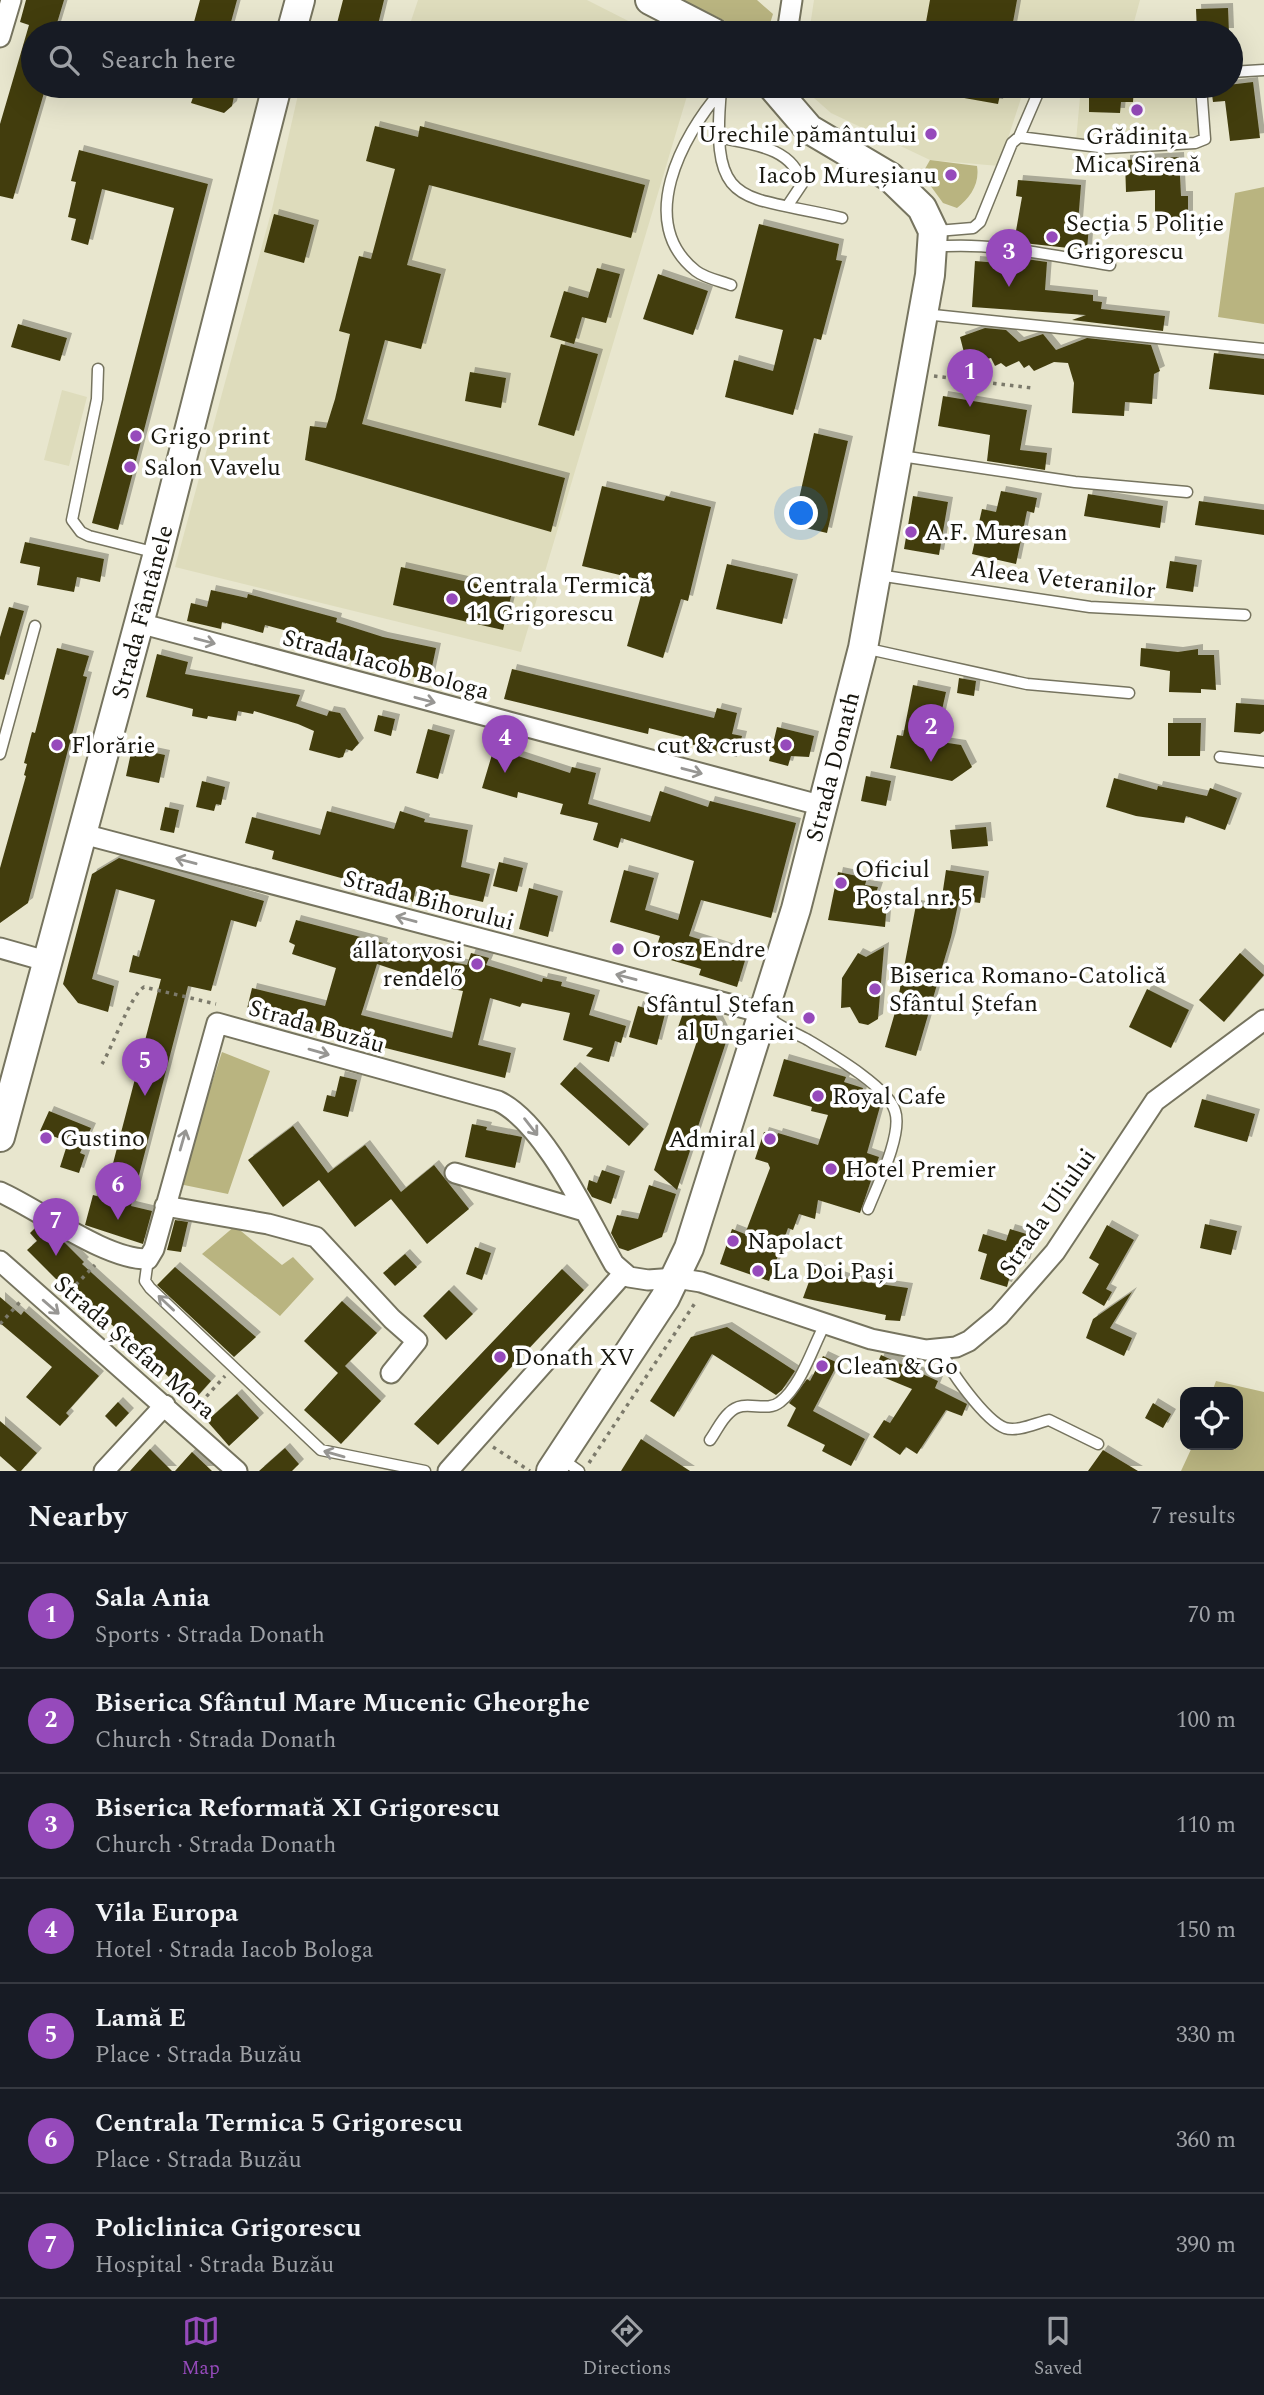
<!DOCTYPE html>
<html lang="en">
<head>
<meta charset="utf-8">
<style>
  body { margin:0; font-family:Spectral,serif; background:#20242c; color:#f1f3f6 }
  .controls { position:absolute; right:21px; bottom:21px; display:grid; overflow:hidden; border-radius:14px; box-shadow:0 7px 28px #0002 }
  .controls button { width:63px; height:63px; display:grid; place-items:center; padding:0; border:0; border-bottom:2px solid #363941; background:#171b24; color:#f1f3f6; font:35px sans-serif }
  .you { position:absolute; left:802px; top:514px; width:24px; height:24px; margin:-18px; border:5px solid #fff; border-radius:50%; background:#1a73e8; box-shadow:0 0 0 10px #1a73e833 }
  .badge { display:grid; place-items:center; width:46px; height:46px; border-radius:50%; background:#964abb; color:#fff; font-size:23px; font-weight:700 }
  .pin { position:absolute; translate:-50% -58px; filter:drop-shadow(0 2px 4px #0008) }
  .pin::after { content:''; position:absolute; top:37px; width:24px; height:21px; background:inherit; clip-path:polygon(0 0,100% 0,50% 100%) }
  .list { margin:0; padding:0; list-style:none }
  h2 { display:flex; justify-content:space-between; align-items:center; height:91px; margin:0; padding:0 28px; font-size:30px }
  h2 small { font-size:23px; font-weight:400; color:#9ea1a6 }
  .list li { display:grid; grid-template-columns:46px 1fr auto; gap:21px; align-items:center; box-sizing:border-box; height:105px; padding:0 28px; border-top:2px solid #363941 }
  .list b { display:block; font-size:26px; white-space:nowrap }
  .list p { margin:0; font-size:23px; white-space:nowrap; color:#9ea1a6 }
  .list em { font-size:23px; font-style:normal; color:#9ea1a6 }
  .icon { flex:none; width:38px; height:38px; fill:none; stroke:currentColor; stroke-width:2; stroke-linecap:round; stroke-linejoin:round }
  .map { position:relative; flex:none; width:1264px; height:1471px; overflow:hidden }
  .search { position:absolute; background:#171b24; box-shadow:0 7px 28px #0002; left:21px; right:21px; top:21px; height:77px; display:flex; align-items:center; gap:18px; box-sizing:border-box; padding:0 24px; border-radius:38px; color:#9ea1a6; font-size:26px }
  .sheet { height:826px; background:#171b24 }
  nav { display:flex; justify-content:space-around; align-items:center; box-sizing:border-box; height:98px; border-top:2px solid #363941; background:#171b24; font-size:19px; color:#9ea1a6 }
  nav a { display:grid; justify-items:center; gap:4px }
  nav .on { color:#964abb }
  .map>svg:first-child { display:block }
  .built { fill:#dedcbc }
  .green { fill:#b9b480 }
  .building { fill:#423d0f; fill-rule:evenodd; filter:url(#shadow) }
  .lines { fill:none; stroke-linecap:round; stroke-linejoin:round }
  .service-casing { stroke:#76745f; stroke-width:13 }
  .minor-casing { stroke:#76745f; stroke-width:23 }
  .secondary-casing { stroke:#76745f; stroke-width:32 }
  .path { stroke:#7c7a6b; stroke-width:3.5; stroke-dasharray:3.5 5; stroke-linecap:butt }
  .service { stroke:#fff; stroke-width:10 }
  .minor { stroke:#fff; stroke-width:19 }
  .secondary { stroke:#fff; stroke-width:28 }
  .oneway { stroke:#979693 }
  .poi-dot { fill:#964abb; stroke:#fff; stroke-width:2.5 }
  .labels { text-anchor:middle; stroke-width:7; stroke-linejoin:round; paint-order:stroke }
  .poi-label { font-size:24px; fill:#17160e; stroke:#fff; text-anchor:start }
  .street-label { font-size:24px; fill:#17160e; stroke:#fff }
</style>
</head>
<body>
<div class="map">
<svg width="1264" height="1471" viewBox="0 0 1264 1471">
  <defs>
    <filter id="shadow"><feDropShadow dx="5" dy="-5" stdDeviation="0" flood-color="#0004"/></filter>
  </defs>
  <rect width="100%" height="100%" fill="#e8e6ce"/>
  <path class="built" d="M418 0H587L652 33H407Z
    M814 0H1140L1131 33 1068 30 1062 33H809Z
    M300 86H369L389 90 390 86H690L521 652 175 567 272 209Z
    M810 86H1025L999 166 930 160 831 113 814 98Z
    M1081 86H1193L1199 135 1076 141Z
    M62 390 87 397 69 466 44 460Z"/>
  <path class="green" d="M683 0H757L773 14 767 33H749Z
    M930 160 977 166C980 184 970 198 957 208L943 203 922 174Z
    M1264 187V324L1218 317 1235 193Z
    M222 1052 270 1071 228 1194 179 1184Z
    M235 1226 282 1265 293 1257 314 1279 280 1316 202 1254Z
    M1216 1381 1264 1392V1471H1181L1193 1445H1238V1392H1212Z"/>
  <path class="building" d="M26 0H64L54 33H33V86H46L13 199 0 196V124L29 25 20 22Z
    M200 0H237L228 33H191Z
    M343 0H384L376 33 335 31Z
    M930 0H1017L1011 33H924Z
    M1228 8 1229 33H1197L1196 9Z
    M1253 82 1260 138 1230 141 1225 101 1213 102 1211 87Z
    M197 86H236L232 106 224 113 191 103Z
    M936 86H1002L998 104 936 93Z
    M1089 86H1134L1133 102H1121L1120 113 1089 112Z
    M375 126 418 137 420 126 645 185 631 238 429 185 407 265 441 274 421 349 385 340 362 424 565 478 551 532 305 460 310 426 326 428 335 399 350 334 339 331 359 256 371 259 395 169 366 161Z
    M79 150 208 184 118 530 92 523 174 208 102 189 88 245 71 240 76 219 68 217 76 182 71 181Z
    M1179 157 1181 196H1188V218H1155V190L1126 192 1125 160Z
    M1018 180 1081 185 1078 223 1089 225 1087 250 1014 242 1022 197 1016 196Z
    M274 214 314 225 304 263 264 252Z
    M759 224 839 244 836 260 842 261 821 340 814 338 793 415 725 397 734 360 773 371 783 330 735 318Z
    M1012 257 1047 262 1045 290 1093 295V301L1102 302 1101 309 1165 316 1163 331 1072 320 1086 315 972 307 975 261 1011 264Z
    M597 268 620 274 606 323 582 317 574 344 550 337 564 291 588 298Z
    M658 274 708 291 693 335 643 319Z
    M18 324 67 338 60 361 11 347Z
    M985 328 1006 330 1019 342 1043 334 1056 350 1087 338 1151 345 1160 371 1154 374 1152 404 1125 402 1124 416 1072 413 1074 383 1068 363 1054 362 1034 371 1029 365 1024 368 1019 361 1006 367 1001 363 995 366 991 358 967 364 960 337Z
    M561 344 598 354 574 436 538 425Z
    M1214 353 1264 359V395L1209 389Z
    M470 372 506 378 501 408 465 401Z
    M943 396 1027 410 1020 450 1047 453 1045 470 987 461 990 435 938 426Z
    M814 433 848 441 827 533 793 525Z
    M602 486 664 501 666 496 711 507 688 601 681 599 663 658 627 646 645 581 582 566Z
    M1001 491 1037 498 1034 513 1027 511 1016 564 972 554 982 509 996 512Z
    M1088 494 1163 506 1160 528 1084 516Z
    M913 496 948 502 939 555 904 549Z
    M1199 501 1264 510V535L1195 525Z
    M25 542 104 559 100 582 77 577 74 592 37 585 40 567 20 563Z
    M1170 561 1197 565 1193 592 1166 588Z
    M727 564 793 579 782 624 716 609Z
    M401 567 512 592 503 630 393 605Z
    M211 590 247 598 248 594 337 618 336 622 383 637 436 648 429 681 349 660 350 654 338 651 340 645 265 625 263 633 222 622 221 629 187 621 191 603 207 607Z
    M9 607 24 611 4 680 0 679V637Z
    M57 648 89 656 83 676 87 677 28 903 0 923V868L26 776 24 775 27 764 24 763 32 732 35 733Z
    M1141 648 1178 652 1198 649V655H1214L1216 690 1201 689V693L1169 692 1170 671 1140 666Z
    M157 654 188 662 185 674 300 695 296 706 327 716 329 711 340 713 359 743 352 751 346 749 343 757 339 758 309 750 314 731 298 724 254 711 253 714 238 711 236 721 208 716 207 719 192 716 193 709 146 697Z
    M512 669 714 718 717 708 737 713 732 734 742 736 737 757 683 742 684 737 649 728 648 734 504 699Z
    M959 678 976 681 974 696 957 693Z
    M913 685 946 692 935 741 961 745 972 767 952 781 890 768 897 735 903 736Z
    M1236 703 1264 705V731L1260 734 1234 732Z
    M378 715 395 719 391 736 374 731Z
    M1168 723H1201L1200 756H1168Z
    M777 727 814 736 809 757 791 756 788 766 769 761Z
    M428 729 450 735 438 779 416 773Z
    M132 748 165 755 159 783 126 776Z
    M494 748 570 773 572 767 596 773 588 804 650 822 660 791 708 807 710 801 796 823 771 918 701 900 689 936 747 954 737 987 699 975 701 969 654 955 660 936 610 922 624 870 654 878 645 910 678 920 694 861 621 838 618 848 593 840 598 823 560 814 563 804 518 792 517 798 482 788Z
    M866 776 891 781 886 806 861 801Z
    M1114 778 1157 790 1158 786 1207 796 1210 788 1237 798 1225 830 1186 816 1184 823 1136 816 1106 807Z
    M202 781 225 787 221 805 216 804 214 811 196 807Z
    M165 807 179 810 174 833 160 830Z
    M327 811 394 829 400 811 425 819 424 822 468 830 461 867 490 874 483 902 416 887 413 902 380 895 381 889 272 859 274 851 245 843 252 817 320 835Z
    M986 827 988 846 952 849 950 830Z
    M119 858 264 901 256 927 231 920 211 991 188 986 131 1206 152 1211 143 1244 85 1225 93 1195 104 1198 161 979 129 972 133 955 139 957 155 900 116 889 92 979 114 986 108 1012 78 1003 63 984 92 874Z
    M499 862 523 868 517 892 493 886Z
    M946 870 984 876 980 903 959 900 951 937 916 1056 885 1047 896 1009 916 905 940 910Z
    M838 872 867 878 865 885 878 887 874 899 887 901 885 927 828 920Z
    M529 888 558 896 548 937 519 929Z
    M296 920 383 943 382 947 412 956 415 948 430 952 428 957 467 965 471 953 489 958 486 965 542 982 543 978 562 982 561 986 595 995 589 1015 626 1026 621 1043 615 1041 609 1062 586 1056 593 1048 563 1040 570 1013 522 1003 520 1007 490 998 478 1045 511 1053 505 1078 246 1013 252 988 325 1006 336 968 292 954 295 945 289 942ZM377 964 407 974 403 985 418 990 420 983 463 991 452 1038 361 1015Z
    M884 947 878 1019 868 1025 859 1023 850 1007 841 1008 842 978 858 953 866 957Z
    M1240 953 1264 975 1224 1022 1199 1000Z
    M1147 989 1189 1010 1171 1048 1129 1027Z
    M686 1005 715 1015 727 1039 677 1190 654 1170 698 1038 677 1030Z
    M638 1006 665 1014 657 1045 629 1037Z
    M784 1059 846 1077 844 1082 863 1088 861 1095 879 1100 881 1103 867 1153 879 1157 860 1213 818 1200 815 1219 799 1214 793 1230 788 1228 769 1281 720 1264 732 1229 745 1234 770 1168 768 1163 755 1159 764 1132 777 1136 778 1133 818 1145 828 1115 811 1111 812 1107 773 1096Z
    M575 1067 644 1129 629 1146 560 1084Z
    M340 1076 357 1080 348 1117 323 1111 327 1095 335 1097Z
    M1202 1099 1255 1114 1247 1142 1194 1127Z
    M49 1111 91 1128 80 1153 85 1155 79 1173 60 1167 68 1142 40 1131Z
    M472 1124 487 1127 486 1130 522 1137 515 1168 465 1157Z
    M293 1126 328 1173 365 1145 401 1192 434 1165 469 1209 427 1244 391 1199 400 1192 355 1227 319 1180 283 1207 248 1160Z
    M602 1170 620 1176 611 1204 592 1197 587 1189 589 1180 597 1183Z
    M649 1185 676 1194 662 1237 628 1251 619 1248 611 1233 617 1215 638 1219Z
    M175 1220 188 1222 181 1252 167 1250Z
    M1205 1224 1237 1231 1231 1255 1200 1248Z
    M1107 1225 1134 1240 1106 1289 1112 1292 1104 1306 1082 1293 1099 1264 1089 1258Z
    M37 1226 64 1242 84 1262 82 1264 211 1381 194 1400 64 1281 61 1284 27 1250 37 1241 30 1233Z
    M1010 1229 1033 1236 1025 1264 1014 1261 1007 1287 980 1279 987 1254 978 1251 983 1234 1006 1241Z
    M475 1247 491 1253 482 1280 466 1274Z
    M405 1254 417 1267 395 1286 383 1273Z
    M175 1267 256 1337 234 1357 157 1285Z
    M814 1268 851 1280 908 1288 900 1321 885 1320 886 1315 803 1298Z
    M562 1269 584 1290 438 1445 414 1424Z
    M449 1290 473 1314 446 1340 423 1316Z
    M1132 1292 1110 1328 1132 1338 1124 1356 1086 1338 1093 1319Z
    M0 1297 21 1315 24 1311 99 1376 66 1413 69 1416 60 1426 26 1397 52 1367 0 1323Z
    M342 1301 377 1333 345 1366 381 1401 341 1444 304 1410 338 1373 304 1341Z
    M727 1327 795 1371 782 1390 776 1395 712 1354 674 1417 650 1401 691 1337Z
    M881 1355 938 1381 935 1388 967 1404 962 1416 946 1410 917 1454 906 1447 900 1455 873 1437 884 1420 890 1423 912 1389 873 1373Z
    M823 1356 838 1363 813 1411 865 1439 851 1466 822 1451 825 1445 787 1426 796 1408 789 1403 807 1379 810 1381Z
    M237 1394 259 1418 229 1446 207 1421Z
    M118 1402 129 1413 116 1427 105 1416Z
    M1153 1403 1171 1414 1163 1428 1145 1418Z
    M0 1421 37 1453 21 1471H17L0 1456Z
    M641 1439 690 1471H621Z
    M285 1448 299 1464 292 1471H259Z
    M150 1449 172 1471H130Z
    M1103 1450 1138 1471H1088Z
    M192 1452 212 1471H175Z"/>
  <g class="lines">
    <defs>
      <path id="service" d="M1231 72 1264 70
        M674 86 721 91
        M721 90C710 211 741 194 842 218
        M721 91C682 136 635 223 696 271 705 278 720 281 731 285
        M717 137C749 144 793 146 802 184L788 205
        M1019 137 1041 86
        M937 231 973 228 980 222 1012 143 1019 137 1107 148 1195 143 1205 139 1201 86
        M933 247C991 241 1053 256 1110 265
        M924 314 1264 349
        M98 369 97 399 72 520 81 532 89 536 157 553
        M901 456 1075 482 1187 492
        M878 575 1090 607 1245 615
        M864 648 1027 684 1129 693
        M0 754 35 626
        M1220 757 1264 762
        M767 1016C780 1028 794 1032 808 1040 831 1054 888 1087 895 1111 903 1134 877 1186 868 1209
        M148 1259 145 1281 150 1288 321 1450 425 1471
        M942 1350C947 1369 986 1421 1005 1428 1018 1432 1036 1423 1049 1420L1098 1444
        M710 1440C716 1432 721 1420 729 1413 744 1397 765 1414 780 1402 801 1386 812 1349 824 1326
        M562 1459 579 1471"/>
      <path id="minor" d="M787 33 792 0
        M0 37 11 0
        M139 623 823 806
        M83 834 763 1013
        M0 948 46 961
        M455 1173 584 1211
        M0 1192C40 1210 106 1260 148 1259L154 1249 217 1023 498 1101C545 1123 588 1219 614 1264L629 1277 648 1280 676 1278 701 1282 871 1339 926 1350 956 1347 969 1341 999 1316 1055 1252 1155 1101 1264 1020
        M165 1206 268 1224 316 1237 392 1319 417 1341 391 1373
        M0 1261 237 1471
        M104 1471 165 1405
        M448 1471 623 1274"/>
      <g id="secondary">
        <path d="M650 0 714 33"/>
        <path d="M291 33 300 0"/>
        <path id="s1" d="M0 1137 158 553 277 86"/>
        <path id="s2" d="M551 1471 665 1298 689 1248 796 909 863 648 930 275 933 231 922 208 890 177 809 129 772 86"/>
      </g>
    </defs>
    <use href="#service" class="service-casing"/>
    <use href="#minor" class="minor-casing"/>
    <use href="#secondary" class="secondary-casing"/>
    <path class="path" d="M934 376 1032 388
      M102 1064C113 1046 130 996 144 987L216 1004
      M64 1297 95 1265
      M0 1324 20 1302
      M195 1409 225 1376
      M493 1447 530 1471
      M589 1463 697 1300"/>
    <use href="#service" class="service"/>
    <use href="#minor" class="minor"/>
    <use href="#secondary" class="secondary"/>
  </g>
  <defs><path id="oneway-shaft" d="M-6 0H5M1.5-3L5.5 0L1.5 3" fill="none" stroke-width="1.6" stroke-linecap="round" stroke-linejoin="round" transform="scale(1.75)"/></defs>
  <g class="oneway">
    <use href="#oneway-shaft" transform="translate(205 641) rotate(15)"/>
    <use href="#oneway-shaft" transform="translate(425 700) rotate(15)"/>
    <use href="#oneway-shaft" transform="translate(692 771) rotate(15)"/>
    <use href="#oneway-shaft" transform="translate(186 861) rotate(-165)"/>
    <use href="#oneway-shaft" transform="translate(406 919) rotate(-165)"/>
    <use href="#oneway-shaft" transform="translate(626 977) rotate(-165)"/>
    <use href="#oneway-shaft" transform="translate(319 1052) rotate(16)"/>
    <use href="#oneway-shaft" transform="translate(531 1127) rotate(52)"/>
    <use href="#oneway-shaft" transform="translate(183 1140) rotate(-74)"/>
    <use href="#oneway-shaft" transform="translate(166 1303) rotate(-137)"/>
    <use href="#oneway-shaft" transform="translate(51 1307) rotate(41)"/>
    <use href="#oneway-shaft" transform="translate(334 1454) rotate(-164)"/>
  </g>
  <g class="poi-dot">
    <circle cx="1137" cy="110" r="7"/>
    <circle cx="931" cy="134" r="7"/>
    <circle cx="951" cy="175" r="7"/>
    <circle cx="1052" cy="237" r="7"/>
    <circle cx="136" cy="436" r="7"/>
    <circle cx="130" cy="467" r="7"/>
    <circle cx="911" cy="532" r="7"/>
    <circle cx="452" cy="599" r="7"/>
    <circle cx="57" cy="745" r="7"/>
    <circle cx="786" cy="745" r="7"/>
    <circle cx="841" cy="883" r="7"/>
    <circle cx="618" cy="949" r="7"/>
    <circle cx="477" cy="964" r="7"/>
    <circle cx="875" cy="989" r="7"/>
    <circle cx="809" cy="1018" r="7"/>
    <circle cx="818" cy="1096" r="7"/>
    <circle cx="46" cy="1138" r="7"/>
    <circle cx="770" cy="1139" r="7"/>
    <circle cx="831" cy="1169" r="7"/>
    <circle cx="733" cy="1241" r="7"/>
    <circle cx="758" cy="1271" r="7"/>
    <circle cx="500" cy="1357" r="7"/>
    <circle cx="822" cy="1366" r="7"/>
  </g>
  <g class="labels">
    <g class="poi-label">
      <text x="917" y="142" text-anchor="end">Urechile pământului</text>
      <text x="1137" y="144" text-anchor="middle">Grădinița<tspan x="1137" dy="28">Mica Sirenă</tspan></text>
      <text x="937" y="183" text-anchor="end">Iacob Mureșianu</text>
      <text x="1066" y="231">Secția 5 Poliție<tspan x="1066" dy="28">Grigorescu</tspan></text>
      <text x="150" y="444">Grigo print</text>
      <text x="144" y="475">Salon Vavelu</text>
      <text x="925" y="540">A.F. Muresan</text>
      <text x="466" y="593">Centrala Termică<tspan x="466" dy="28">11 Grigorescu</tspan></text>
      <text x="71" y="753">Florărie</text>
      <text x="772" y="753" text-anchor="end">cut &amp; crust</text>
      <text x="855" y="877">Oficiul<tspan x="855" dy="28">Poștal nr. 5</tspan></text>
      <text x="632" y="957">Orosz Endre</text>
      <text x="463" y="958" text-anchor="end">állatorvosi<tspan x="463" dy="28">rendelő</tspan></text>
      <text x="889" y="983">Biserica Romano-Catolică<tspan x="889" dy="28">Sfântul Ștefan</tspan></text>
      <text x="795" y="1012" text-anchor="end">Sfântul Ștefan<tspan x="795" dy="28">al Ungariei</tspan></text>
      <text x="832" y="1104">Royal Cafe</text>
      <text x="60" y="1146">Gustino</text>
      <text x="756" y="1147" text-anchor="end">Admiral</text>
      <text x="845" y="1177">Hotel Premier</text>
      <text x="747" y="1249">Napolact</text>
      <text x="772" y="1279">La Doi Pași</text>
      <text x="514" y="1365">Donath XV</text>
      <text x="836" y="1374">Clean &amp; Go</text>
    </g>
    <g class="street-label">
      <text transform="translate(1063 579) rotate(7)" y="8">Aleea Veteranilor</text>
      <text dy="8" stroke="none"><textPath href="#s1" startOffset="544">Strada Fântânele</textPath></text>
      <text transform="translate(386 664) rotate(15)" y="8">Strada Iacob Bologa</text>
      <text dy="8" stroke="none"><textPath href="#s2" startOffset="765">Strada Donath</textPath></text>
      <text transform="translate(429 900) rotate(15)" y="8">Strada Bihorului</text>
      <text transform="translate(317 1026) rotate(16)" y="8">Strada Buzău</text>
      <text transform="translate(1047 1212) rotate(-55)" y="8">Strada Uliului</text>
      <text transform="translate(135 1347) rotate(41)" y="8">Strada Ștefan Mora</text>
    </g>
  </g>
</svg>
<div class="controls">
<button><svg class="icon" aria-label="locate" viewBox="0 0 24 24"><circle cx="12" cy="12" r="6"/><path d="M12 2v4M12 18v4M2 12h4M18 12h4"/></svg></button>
</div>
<div class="you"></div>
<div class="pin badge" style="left:970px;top:407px">1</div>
<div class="pin badge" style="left:931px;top:762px">2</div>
<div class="pin badge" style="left:1009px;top:287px">3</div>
<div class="pin badge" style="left:505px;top:773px">4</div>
<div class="pin badge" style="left:145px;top:1096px">5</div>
<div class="pin badge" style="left:118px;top:1220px">6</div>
<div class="pin badge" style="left:56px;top:1256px">7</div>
<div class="search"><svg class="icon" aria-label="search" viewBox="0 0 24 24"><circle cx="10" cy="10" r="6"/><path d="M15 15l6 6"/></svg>Search here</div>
</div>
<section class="sheet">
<h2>Nearby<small>7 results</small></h2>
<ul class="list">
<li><span class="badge">1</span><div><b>Sala Ania</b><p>Sports · Strada Donath</p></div><em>70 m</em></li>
<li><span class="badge">2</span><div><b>Biserica Sfântul Mare Mucenic Gheorghe</b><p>Church · Strada Donath</p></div><em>100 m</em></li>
<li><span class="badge">3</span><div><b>Biserica Reformată XI Grigorescu</b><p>Church · Strada Donath</p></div><em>110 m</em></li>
<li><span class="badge">4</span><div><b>Vila Europa</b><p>Hotel · Strada Iacob Bologa</p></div><em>150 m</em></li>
<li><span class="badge">5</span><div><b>Lamă E</b><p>Place · Strada Buzău</p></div><em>330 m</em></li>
<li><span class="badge">6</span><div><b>Centrala Termica 5 Grigorescu</b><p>Place · Strada Buzău</p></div><em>360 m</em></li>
<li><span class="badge">7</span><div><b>Policlinica Grigorescu</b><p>Hospital · Strada Buzău</p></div><em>390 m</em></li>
</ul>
</section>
<nav>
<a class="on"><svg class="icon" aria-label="map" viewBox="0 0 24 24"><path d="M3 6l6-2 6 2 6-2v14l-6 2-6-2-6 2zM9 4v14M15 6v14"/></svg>Map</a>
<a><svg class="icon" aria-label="directions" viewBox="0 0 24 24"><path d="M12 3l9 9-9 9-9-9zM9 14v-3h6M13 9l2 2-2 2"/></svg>Directions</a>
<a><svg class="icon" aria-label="saved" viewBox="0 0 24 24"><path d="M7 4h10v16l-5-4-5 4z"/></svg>Saved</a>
</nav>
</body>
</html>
